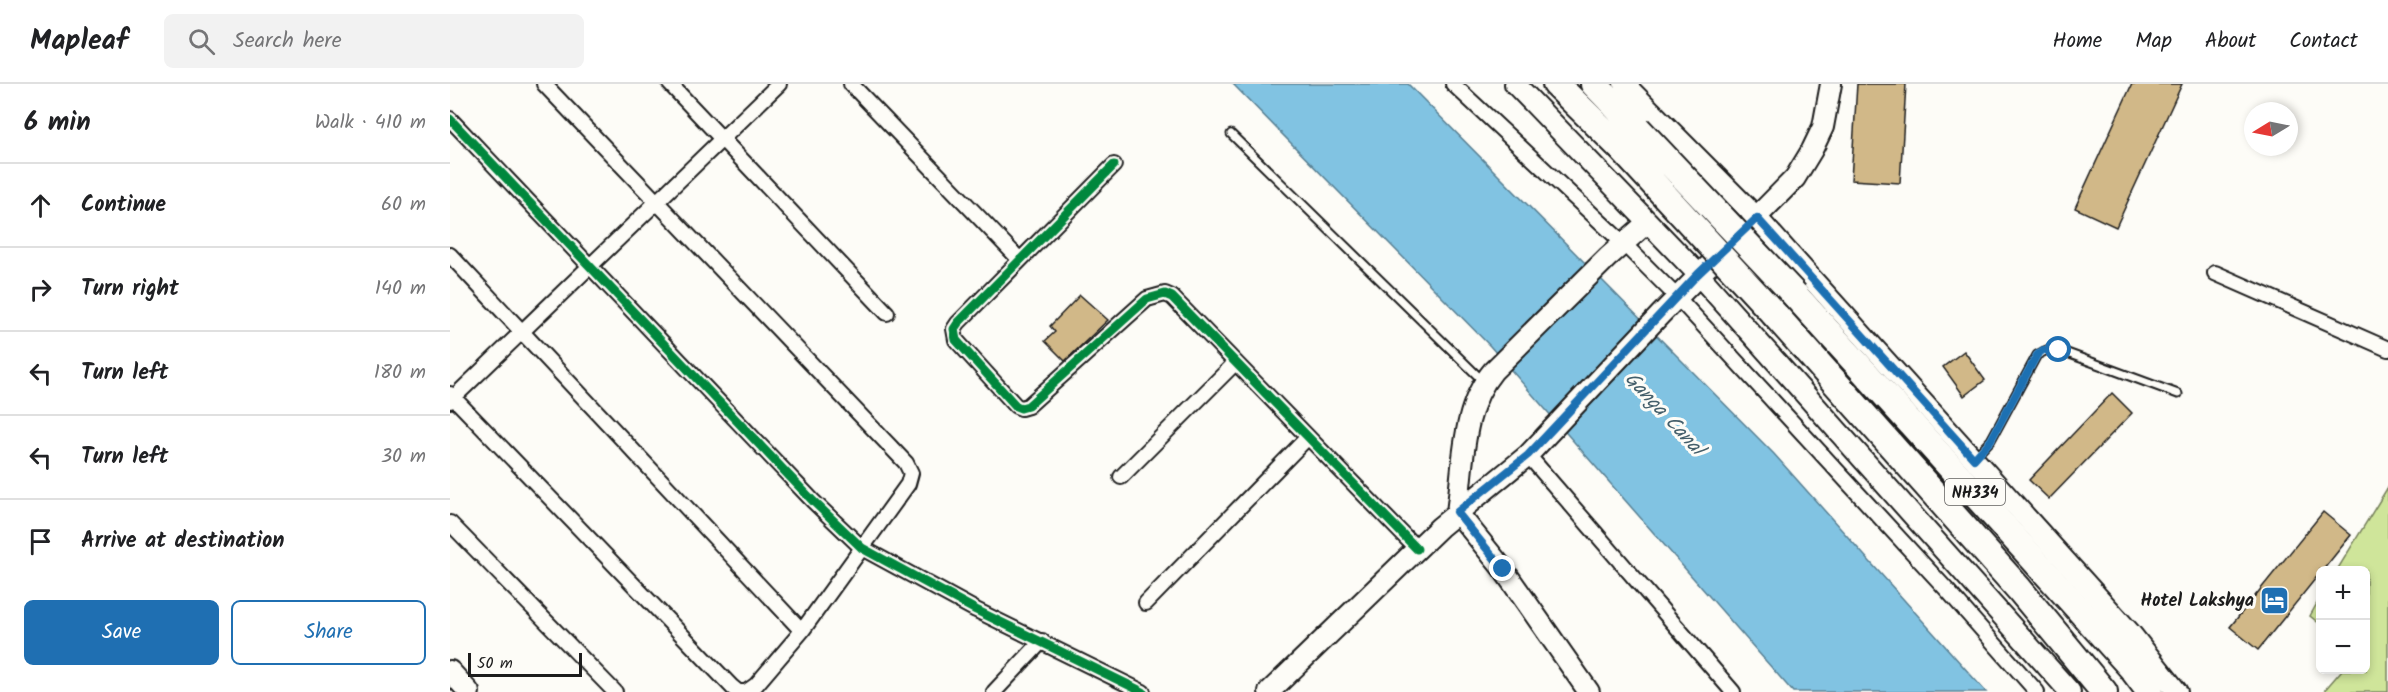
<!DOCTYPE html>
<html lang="en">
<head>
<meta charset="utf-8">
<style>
  body { margin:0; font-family:Kalam,sans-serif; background:#f2f2f2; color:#202124 }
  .controls { position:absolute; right:18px; bottom:18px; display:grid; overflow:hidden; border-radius:9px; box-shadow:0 3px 9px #0003 }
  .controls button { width:54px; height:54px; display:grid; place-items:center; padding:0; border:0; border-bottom:2px solid #e0e0e0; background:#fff; color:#202124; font:30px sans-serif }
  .compass { position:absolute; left:1794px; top:18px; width:54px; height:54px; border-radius:50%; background:#fff; box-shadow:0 3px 9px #0003; rotate:260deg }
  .scale { position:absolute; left:18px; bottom:15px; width:114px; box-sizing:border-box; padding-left:6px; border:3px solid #1c1c1c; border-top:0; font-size:16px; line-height:21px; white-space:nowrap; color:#1c1c1c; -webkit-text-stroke:4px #fdfcf7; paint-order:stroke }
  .stop { position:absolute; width:18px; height:18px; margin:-14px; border:4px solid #1f6fb2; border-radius:50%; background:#fff }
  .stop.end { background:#1f6fb2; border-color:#fff; box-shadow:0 2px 6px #0008 }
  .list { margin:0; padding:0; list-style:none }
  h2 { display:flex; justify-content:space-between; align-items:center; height:78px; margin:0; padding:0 24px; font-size:26px }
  h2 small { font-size:20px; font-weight:400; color:#757577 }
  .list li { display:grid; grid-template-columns:39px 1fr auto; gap:18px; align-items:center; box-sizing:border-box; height:84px; padding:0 24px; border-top:2px solid #e0e0e0 }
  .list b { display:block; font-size:22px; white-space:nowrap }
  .list em { font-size:20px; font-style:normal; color:#757577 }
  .actions { display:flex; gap:12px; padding:18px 24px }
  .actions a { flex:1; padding:14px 0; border:2px solid #1f6fb2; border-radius:9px; text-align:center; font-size:21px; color:#1f6fb2 }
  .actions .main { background:#1f6fb2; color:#fff }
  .icon { flex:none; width:33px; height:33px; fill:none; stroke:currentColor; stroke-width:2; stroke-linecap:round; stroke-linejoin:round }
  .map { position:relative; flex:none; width:1938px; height:608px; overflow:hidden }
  header { display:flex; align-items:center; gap:36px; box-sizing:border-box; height:84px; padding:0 30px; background:#fff; border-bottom:2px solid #e0e0e0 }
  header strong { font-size:28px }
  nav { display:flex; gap:33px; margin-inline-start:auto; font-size:21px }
  .search { width:420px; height:54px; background:#f2f2f2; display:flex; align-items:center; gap:15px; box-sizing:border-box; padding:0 21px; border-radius:9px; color:#757577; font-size:22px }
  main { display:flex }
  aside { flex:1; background:#fff }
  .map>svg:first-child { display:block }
  .green { fill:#cfe59a; stroke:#76805b; stroke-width:1.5 }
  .water { fill:#81c3e2; stroke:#598093; stroke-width:1.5 }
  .building { fill:#d1b888; stroke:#1c1c1c; stroke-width:1.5 }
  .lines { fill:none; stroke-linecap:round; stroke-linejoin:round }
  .lane-casing { stroke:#1c1c1c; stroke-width:11 }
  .street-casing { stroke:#1c1c1c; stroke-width:18 }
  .secondary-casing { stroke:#1c1c1c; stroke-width:24 }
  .highway-casing { stroke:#1c1c1c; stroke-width:30 }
  .lane { stroke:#fdfcf7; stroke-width:7 }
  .street { stroke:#fdfcf7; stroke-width:14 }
  .secondary { stroke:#fdfcf7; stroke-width:20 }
  .highway { stroke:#fdfcf7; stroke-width:26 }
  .highway-bridge-casing { stroke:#1c1c1c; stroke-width:30; stroke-linecap:butt }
  .highway-bridge { stroke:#fdfcf7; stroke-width:26 }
  .cycleway-casing { stroke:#fdfcf7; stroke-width:13 }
  .cycleway { stroke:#00873e; stroke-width:9 }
  .route { stroke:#1f6fb2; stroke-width:8 }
  .labels { text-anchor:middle; stroke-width:6; stroke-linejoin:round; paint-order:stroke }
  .shield { fill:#fdfcf7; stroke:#605f5e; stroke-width:1.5 }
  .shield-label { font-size:16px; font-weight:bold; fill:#1c1c1c }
  .poi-label { font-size:18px; font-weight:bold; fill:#1c1c1c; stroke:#fdfcf7; text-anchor:end }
  .water-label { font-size:20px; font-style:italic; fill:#445f6b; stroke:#fdfcf7 }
</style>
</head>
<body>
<header>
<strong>Mapleaf</strong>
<div class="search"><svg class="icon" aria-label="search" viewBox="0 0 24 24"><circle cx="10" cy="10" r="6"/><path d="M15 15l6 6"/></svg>Search here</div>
<nav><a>Home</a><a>Map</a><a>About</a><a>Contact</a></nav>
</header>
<main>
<aside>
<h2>6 min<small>Walk · 410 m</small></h2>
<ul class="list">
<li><svg class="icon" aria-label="ahead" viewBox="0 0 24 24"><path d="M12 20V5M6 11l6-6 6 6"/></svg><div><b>Continue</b></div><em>60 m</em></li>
<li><svg class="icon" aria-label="right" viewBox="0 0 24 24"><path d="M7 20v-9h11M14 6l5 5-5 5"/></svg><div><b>Turn right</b></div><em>140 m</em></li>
<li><svg class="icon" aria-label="left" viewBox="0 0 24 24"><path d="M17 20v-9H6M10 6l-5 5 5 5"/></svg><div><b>Turn left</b></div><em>180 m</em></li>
<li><svg class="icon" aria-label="left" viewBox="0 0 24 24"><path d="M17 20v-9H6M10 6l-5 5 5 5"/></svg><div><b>Turn left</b></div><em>30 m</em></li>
<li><svg class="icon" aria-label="arrive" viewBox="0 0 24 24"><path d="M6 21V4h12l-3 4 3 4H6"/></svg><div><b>Arrive at destination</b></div></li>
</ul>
<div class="actions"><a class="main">Save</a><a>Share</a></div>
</aside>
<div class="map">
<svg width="1938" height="608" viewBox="0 0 1938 608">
  <rect width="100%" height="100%" fill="#fdfcf7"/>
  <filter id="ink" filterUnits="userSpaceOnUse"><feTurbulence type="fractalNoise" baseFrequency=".0167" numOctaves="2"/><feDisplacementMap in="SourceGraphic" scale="12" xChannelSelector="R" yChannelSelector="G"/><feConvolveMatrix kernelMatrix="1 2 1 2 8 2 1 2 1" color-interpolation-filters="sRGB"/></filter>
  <g filter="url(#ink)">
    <path class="green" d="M1938 403V608H1873L1892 586H1916V486H1887Z
      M1870 514V540L1860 532Z"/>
    <path class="water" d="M783 0H958L1324 370 1536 608H1343L1040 262Z"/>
    <path class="building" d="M1407 0H1456L1450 99 1401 96Z
      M1682 0H1732L1666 143 1625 124Z
      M630 211 658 236 615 277 595 257 605 248 600 242Z
      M1514 267 1535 296 1514 312 1493 283Z
      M1662 309 1682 329 1599 415 1579 396Z
      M1873 428 1901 451 1873 486H1870V489L1808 566 1780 543Z"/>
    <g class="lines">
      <defs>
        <path id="lane" d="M781 50 1034 298
          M1525 373 1541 356 1587 271 1601 264 1609 266 1728 310"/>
        <path id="street" d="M94 0 456 379 461 389 458 400 352 547 306 601 296 608
          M220 0 437 229
          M401 0 570 176
          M1003 0 1174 160 1227 213 1497 506 1587 608
          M0 35 363 417 412 464 526 526 693 608
          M664 81 508 239 504 245 506 256 566 322 571 324 578 322 697 215 715 210 722 213 967 465
          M0 171 352 547
          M1765 189 1938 265
          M0 310 282 603 288 608H293
          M0 317 329 0
          M1078 371 1283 608
          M671 393 785 279
          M0 439 165 608
          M696 519 857 354
          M544 608 592 557"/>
        <path id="secondary" d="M1065 0 1248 190 1620 608
          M1174 0 1307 134 1681 550 1727 608
          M0 587 19 608
          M819 608 990 443 1078 371 1210 231 1345 94 1362 66 1373 43 1381 0
          M1139 608 1053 485 1007 428C1014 381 1011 325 1043 287L1158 173 1198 138"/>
        <path id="highway" d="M1106 0 1170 63
          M1144 0 1188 45
          M1345 211 1681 583 1700 608
          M1326 232 1569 505 1654 608"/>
      </defs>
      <use href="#lane" class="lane-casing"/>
      <use href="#street" class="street-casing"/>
      <use href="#secondary" class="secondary-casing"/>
      <use href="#highway" class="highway-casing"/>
      <use href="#lane" class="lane"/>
      <use href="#street" class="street"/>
      <use href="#secondary" class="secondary"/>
      <use href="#highway" class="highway"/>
      <defs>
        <path id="highway-bridge" d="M1188 45 1345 211
          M1170 63 1326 232"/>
      </defs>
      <use href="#highway-bridge" class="highway-bridge-casing"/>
      <use href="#highway-bridge" class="highway-bridge"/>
      <defs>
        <path id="cycleway" d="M0 35 363 417 412 464 526 526 693 608
          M664 81 508 239 504 245 506 256 566 322 571 324 578 322 697 215 715 210 722 213 967 465"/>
      </defs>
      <use href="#cycleway" class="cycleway-casing"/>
      <use href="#cycleway" class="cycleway"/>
    </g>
  </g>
  <g class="lines" filter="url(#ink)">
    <path class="route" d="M1053 485 1007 428 1078 371 1248 190 1307 134 1524 375 1541 356 1587 271 1593 266H1609"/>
  </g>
  <defs>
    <symbol id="hotel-square" viewBox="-11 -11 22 22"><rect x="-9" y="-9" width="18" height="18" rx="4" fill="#1f6fb2" stroke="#fdfcf7"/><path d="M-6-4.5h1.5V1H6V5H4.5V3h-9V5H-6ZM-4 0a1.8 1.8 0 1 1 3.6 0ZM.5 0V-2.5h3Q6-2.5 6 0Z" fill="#fff"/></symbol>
  </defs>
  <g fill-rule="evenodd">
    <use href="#hotel-square" x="1808" y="500" width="33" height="33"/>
  </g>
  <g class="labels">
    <rect class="shield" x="1495" y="395" width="60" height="26" rx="4.5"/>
    <g class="shield-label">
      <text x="1525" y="414">NH334</text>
    </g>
    <g class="poi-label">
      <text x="1804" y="522">Hotel Lakshya</text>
    </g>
    <g class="water-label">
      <text transform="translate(1215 329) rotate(47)" y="7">Ganga Canal</text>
    </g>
  </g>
</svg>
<div class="controls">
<button>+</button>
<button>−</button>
</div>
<svg class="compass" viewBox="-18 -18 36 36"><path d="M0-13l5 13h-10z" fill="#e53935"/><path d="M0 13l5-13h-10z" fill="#757577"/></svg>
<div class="scale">50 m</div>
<div class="stop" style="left:1609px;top:266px"></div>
<div class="stop end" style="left:1053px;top:485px"></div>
</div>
</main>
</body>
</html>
